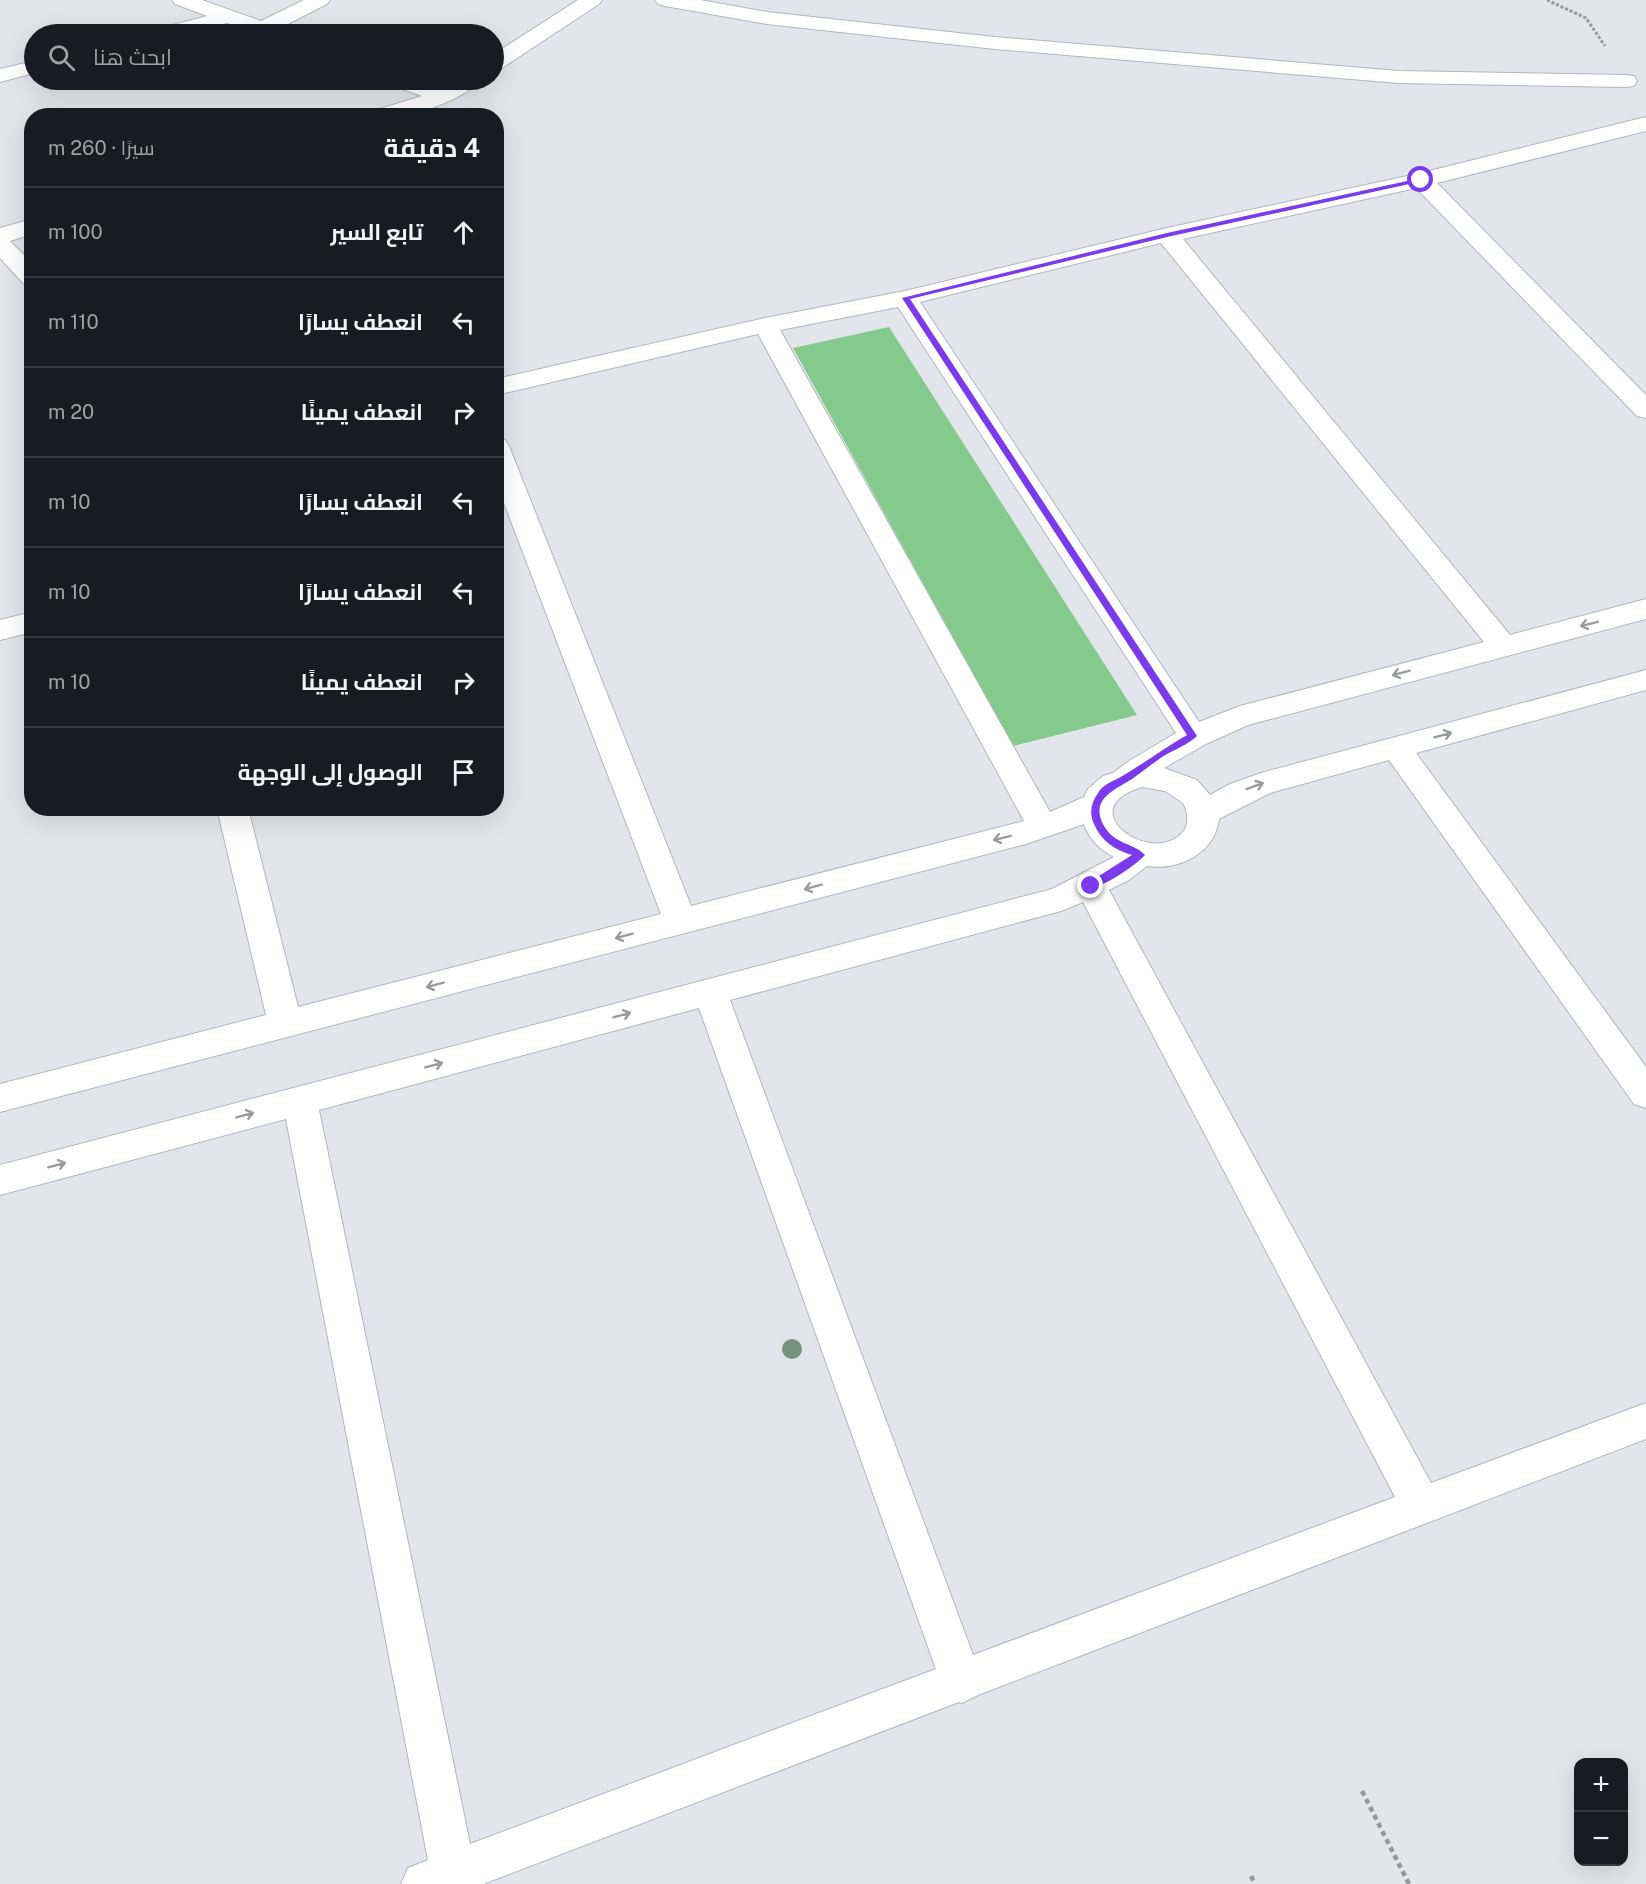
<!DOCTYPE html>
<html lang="ar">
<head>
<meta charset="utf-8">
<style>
  body { margin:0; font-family:"Public Sans",Cairo,sans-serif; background:#20242c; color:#f1f3f6; direction:rtl }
  .controls { position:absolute; right:18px; bottom:18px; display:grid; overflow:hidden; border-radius:12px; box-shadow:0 6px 24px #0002 }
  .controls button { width:54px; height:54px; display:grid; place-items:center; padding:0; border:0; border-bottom:2px solid #363941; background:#171b24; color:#f1f3f6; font:30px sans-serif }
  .stop { position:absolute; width:18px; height:18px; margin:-14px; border:4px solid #7c3aed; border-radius:50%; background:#fff }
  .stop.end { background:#7c3aed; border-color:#fff; box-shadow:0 2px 6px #0008 }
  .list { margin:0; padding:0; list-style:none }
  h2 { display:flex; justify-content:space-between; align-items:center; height:78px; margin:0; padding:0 24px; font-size:26px }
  h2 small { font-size:20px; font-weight:400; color:#9ea1a6 }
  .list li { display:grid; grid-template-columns:39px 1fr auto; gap:18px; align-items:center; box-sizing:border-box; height:90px; padding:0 24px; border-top:2px solid #363941 }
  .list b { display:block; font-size:22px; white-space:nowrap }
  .list em { font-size:20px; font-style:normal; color:#9ea1a6 }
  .icon { flex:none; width:33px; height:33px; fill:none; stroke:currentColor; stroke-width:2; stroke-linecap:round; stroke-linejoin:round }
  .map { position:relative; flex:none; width:1646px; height:1884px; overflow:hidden; direction:ltr }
  .search { position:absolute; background:#171b24; box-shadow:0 6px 24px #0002; left:24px; top:24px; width:480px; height:66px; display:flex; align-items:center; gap:15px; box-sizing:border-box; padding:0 21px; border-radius:33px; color:#9ea1a6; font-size:22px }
  .panel { position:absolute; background:#171b24; box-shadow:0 6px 24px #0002; left:24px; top:108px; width:480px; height:708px; border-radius:24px; direction:rtl }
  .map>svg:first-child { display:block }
  .green { fill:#85ca8d }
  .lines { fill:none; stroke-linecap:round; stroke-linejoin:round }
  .minor-casing { stroke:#b3b6bc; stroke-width:2 }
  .path-far1 { stroke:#94979b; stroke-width:3; stroke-dasharray:3 2; stroke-linecap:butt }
  .path { stroke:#94979b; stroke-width:4.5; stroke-dasharray:5 4; stroke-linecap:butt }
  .minor { fill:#fff; fill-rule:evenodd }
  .tree { fill:#75927f }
  .oneway { stroke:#9a9c9c }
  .route { fill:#7c3aed }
</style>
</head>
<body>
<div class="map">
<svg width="1646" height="1884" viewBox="0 0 1646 1884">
  <rect width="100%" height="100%" fill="#e2e5eb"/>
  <path class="green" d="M889 327 1137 715 1013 746 793 348Z"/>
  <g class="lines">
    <defs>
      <path id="minor" d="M172 0H202L261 21 304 0H330L327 4 280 28 287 34H259L227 23 184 34H151L154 30 207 16 175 4Z
        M578 0H602L599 4 502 68 494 69V54Z
        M655 0H700L767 12 995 37 1399 71 1626 75 1634 76 1637 81 1634 86 1626 87 1399 83 995 49 767 24 665 6 658 4Z
        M34 61V73L0 82V69Z
        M389 80H418L441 88 455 80H480C469 96 423 113 404 116 393 117 381 116 370 116L373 111 422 96 391 85Z
        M1646 117V131L1437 183 1646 395V418L1637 416 1416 188 1183 239 1510 635 1646 599V619L1248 725 1206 744 1164 768 1197 780 1210 795 1230 784 1261 773 1646 670V690L1416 753 1646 1067V1108L1634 1104 1389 760 1270 793 1219 819C1215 853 1179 871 1147 866L1129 880 1109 890 1431 1483 1646 1403V1439L978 1695 962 1703 959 1702 483 1884H401L408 1868 428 1860 286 1119 0 1195V1165L1052 889 1114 857C1100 850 1089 839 1084 824L1026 844 0 1112V1084L266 1015 217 808H248L298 1007 661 914 496 482V438L505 440 509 446 691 906 1024 821 758 334 496 395V379L765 318 905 291 1167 228 1421 173ZM1161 243 1484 642 1240 706 1199 722 920 302ZM898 307 1176 733 1129 761 1113 773 1103 776 1088 789 1084 797 1050 812 780 330ZM1142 787 1165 791 1183 803C1188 812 1190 825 1182 833 1151 867 1069 809 1142 787ZM1083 902 1395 1497 973 1655 730 1000 1061 911ZM699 1008 936 1669 470 1844 319 1110Z
        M32 219V234L10 241 32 263V285L23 283 0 258V228Z
        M32 612V632L0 640V620Z"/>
    </defs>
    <use href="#minor" class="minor-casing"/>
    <path class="path-far1" d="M1547 0 1586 18 1605 46"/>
    <path class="path" d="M1362 1791 1409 1884
      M1251 1876 1255 1884"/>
    <use href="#minor" class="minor"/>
  </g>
  <circle class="tree" cx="792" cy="1349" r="10"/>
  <defs><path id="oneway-shaft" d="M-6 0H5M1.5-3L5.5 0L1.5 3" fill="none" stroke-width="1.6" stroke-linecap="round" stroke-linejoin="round" transform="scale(1.5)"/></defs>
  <g class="oneway">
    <use href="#oneway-shaft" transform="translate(1589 624) rotate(166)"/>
    <use href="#oneway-shaft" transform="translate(1401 673) rotate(165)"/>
    <use href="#oneway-shaft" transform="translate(1443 735) rotate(-15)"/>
    <use href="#oneway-shaft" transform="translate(1255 786) rotate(-20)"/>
    <use href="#oneway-shaft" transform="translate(1002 838) rotate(166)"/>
    <use href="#oneway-shaft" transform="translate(813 887) rotate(165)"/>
    <use href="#oneway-shaft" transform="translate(624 936) rotate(165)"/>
    <use href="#oneway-shaft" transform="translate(435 985) rotate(165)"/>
    <use href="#oneway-shaft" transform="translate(622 1015) rotate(-15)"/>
    <use href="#oneway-shaft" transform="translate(434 1065) rotate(-15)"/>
    <use href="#oneway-shaft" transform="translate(245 1115) rotate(-15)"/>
    <use href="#oneway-shaft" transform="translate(57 1165) rotate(-15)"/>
  </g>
  <path class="route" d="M1421 178 1423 181 1167 237 910 299 1197 736C1188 745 1173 750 1162 757 1152 764 1142 772 1132 779 1115 790 1089 799 1104 826 1115 845 1134 843 1145 855 1136 865 1100 890 1088 888V883L1132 855C1115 850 1101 841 1094 824 1089 813 1091 803 1098 793 1104 783 1115 781 1124 775 1146 762 1166 747 1187 735L902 298 1167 233Z"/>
</svg>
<div class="controls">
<button>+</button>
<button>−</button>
</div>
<div class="stop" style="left:1421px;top:180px"></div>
<div class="stop end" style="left:1091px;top:886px"></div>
<div class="search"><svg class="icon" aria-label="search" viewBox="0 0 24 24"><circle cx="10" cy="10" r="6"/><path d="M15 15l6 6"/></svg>ابحث هنا</div>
<section class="panel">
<h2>4 دقيقة<small>سيرًا · 260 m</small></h2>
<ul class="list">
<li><svg class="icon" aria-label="ahead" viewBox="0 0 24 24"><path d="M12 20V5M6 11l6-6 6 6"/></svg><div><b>تابع السير</b></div><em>100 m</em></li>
<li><svg class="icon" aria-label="left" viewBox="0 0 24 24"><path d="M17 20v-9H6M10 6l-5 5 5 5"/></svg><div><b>انعطف يسارًا</b></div><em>110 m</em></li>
<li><svg class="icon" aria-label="right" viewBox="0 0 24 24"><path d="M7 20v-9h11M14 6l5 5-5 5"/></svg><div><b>انعطف يمينًا</b></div><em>20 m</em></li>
<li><svg class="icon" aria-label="left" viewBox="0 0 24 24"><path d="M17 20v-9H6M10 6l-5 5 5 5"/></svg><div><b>انعطف يسارًا</b></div><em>10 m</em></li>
<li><svg class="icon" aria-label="left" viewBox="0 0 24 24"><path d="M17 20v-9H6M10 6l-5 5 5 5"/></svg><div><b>انعطف يسارًا</b></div><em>10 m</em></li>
<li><svg class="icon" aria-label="right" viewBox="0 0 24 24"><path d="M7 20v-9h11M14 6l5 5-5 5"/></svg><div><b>انعطف يمينًا</b></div><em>10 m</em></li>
<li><svg class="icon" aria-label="arrive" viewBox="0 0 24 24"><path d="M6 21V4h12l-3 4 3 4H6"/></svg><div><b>الوصول إلى الوجهة</b></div></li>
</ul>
</section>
</div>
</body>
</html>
